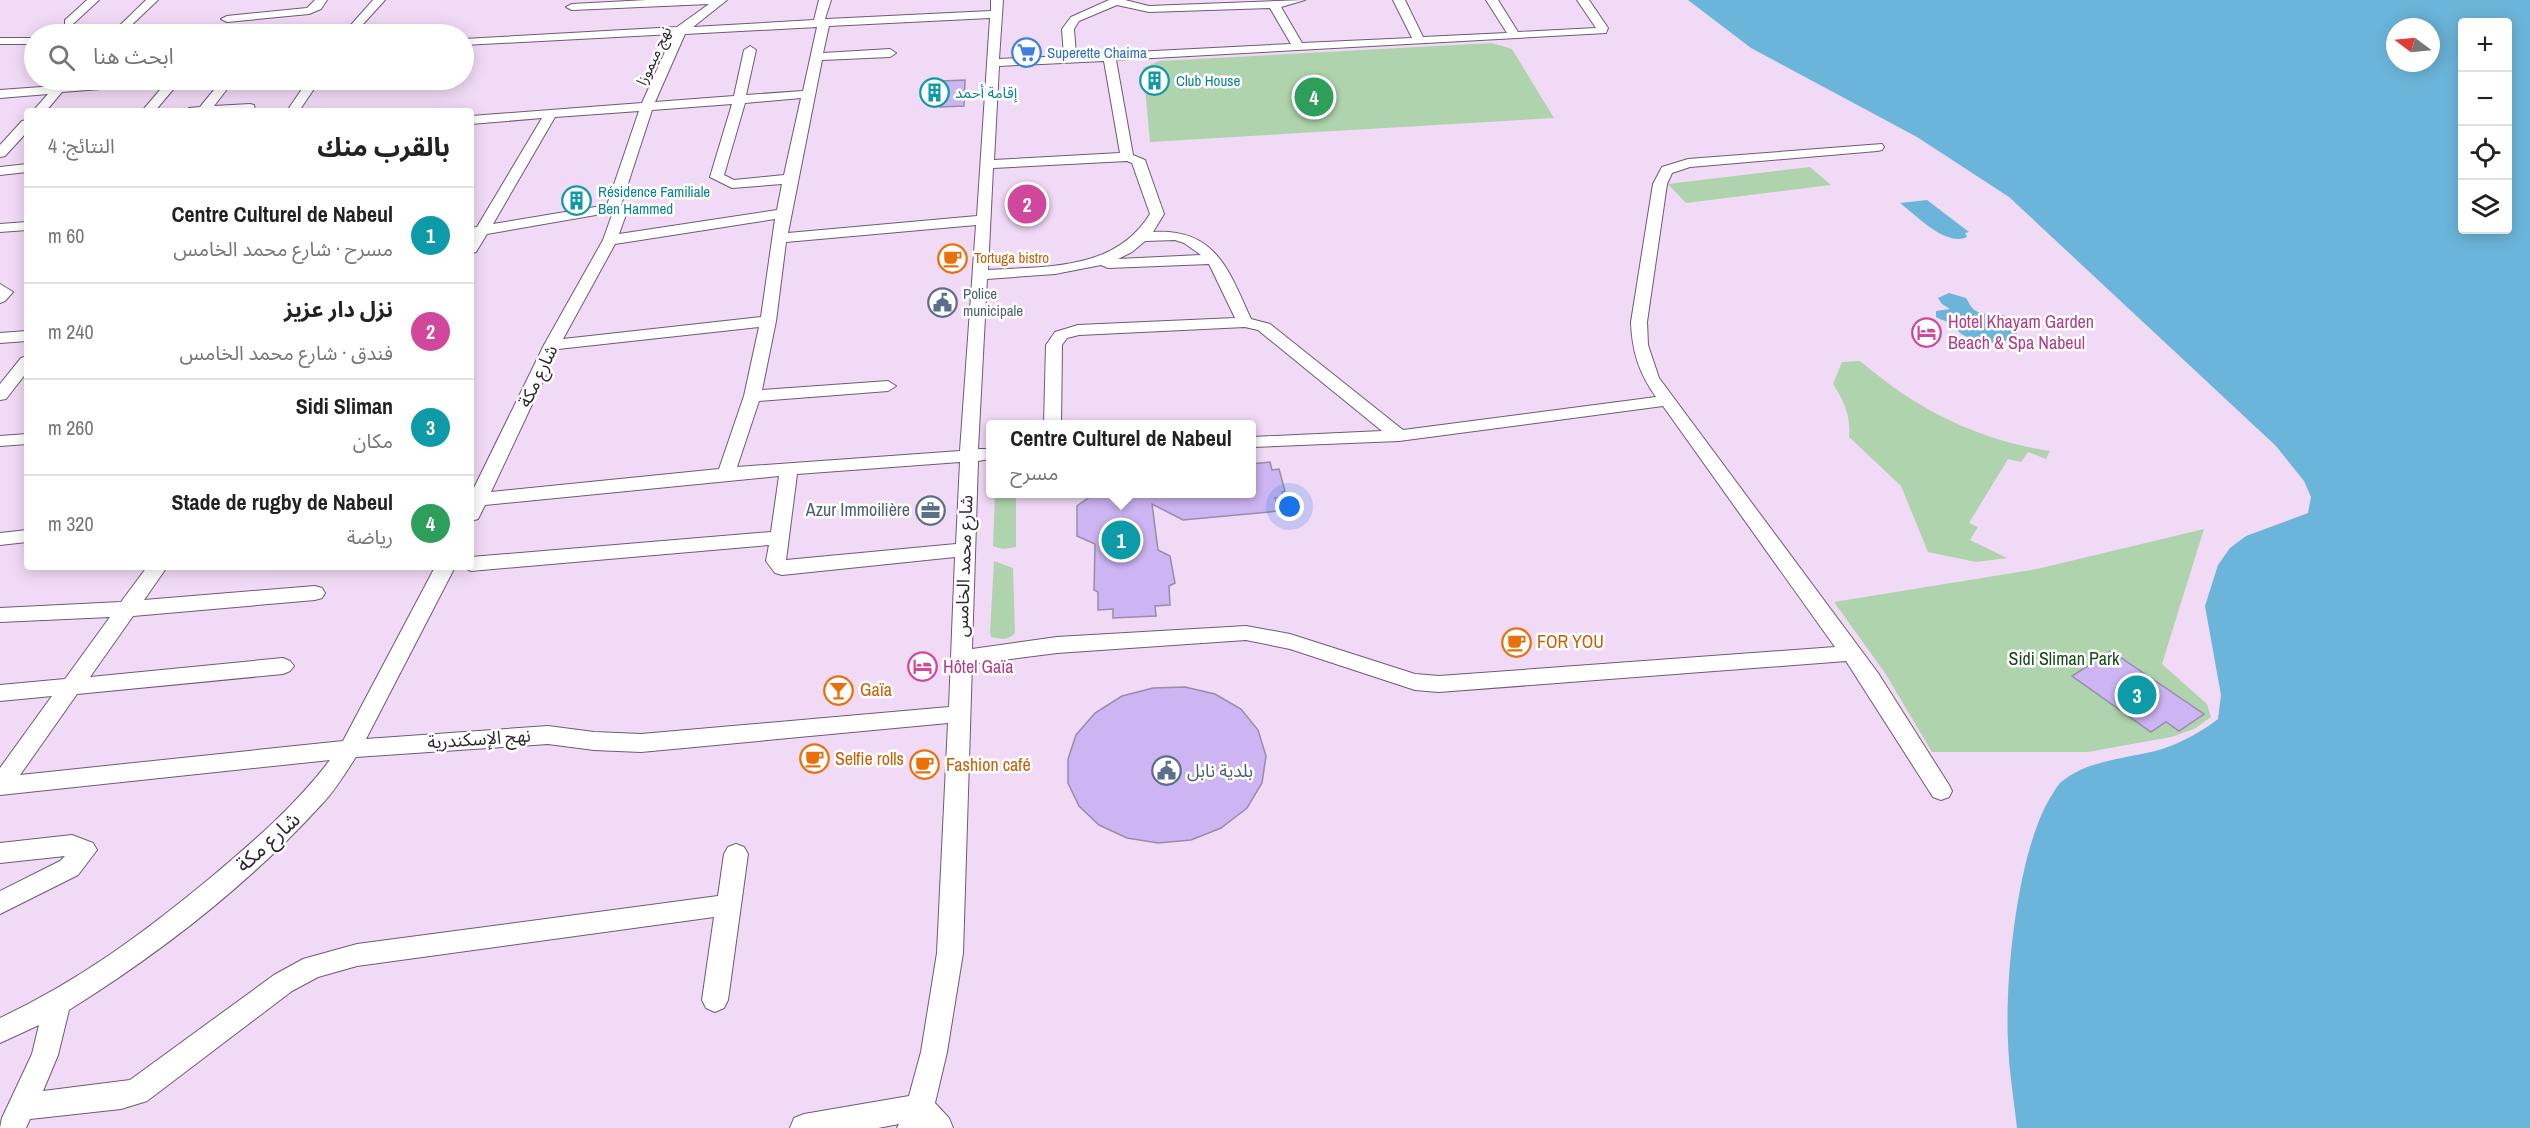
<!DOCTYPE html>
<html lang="ar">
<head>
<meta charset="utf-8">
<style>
  body { margin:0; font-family:"Archivo Narrow","Noto Sans Arabic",sans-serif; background:#f2f2f2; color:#222; direction:rtl }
  .controls { position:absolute; right:18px; top:18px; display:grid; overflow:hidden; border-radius:6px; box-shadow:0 3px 15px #0003 }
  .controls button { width:54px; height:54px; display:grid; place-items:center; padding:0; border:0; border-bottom:2px solid #e0e0e0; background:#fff; color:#222; font:30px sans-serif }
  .compass { position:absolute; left:2386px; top:18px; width:54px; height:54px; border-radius:50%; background:#fff; box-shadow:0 3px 15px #0003; rotate:286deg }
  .you { position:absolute; left:1290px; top:507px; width:21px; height:21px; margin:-15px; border:4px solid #fff; border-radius:50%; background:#1a73e8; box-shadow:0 0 0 9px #1a73e833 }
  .badge { display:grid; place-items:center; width:39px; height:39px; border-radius:50%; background:#1a73e8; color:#fff; font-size:20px; font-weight:700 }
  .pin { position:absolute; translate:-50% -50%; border:3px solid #fff; box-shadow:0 2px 6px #0006 }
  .popup { position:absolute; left:986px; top:420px; width:270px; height:78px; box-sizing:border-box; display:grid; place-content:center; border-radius:6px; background:#fff; filter:drop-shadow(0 2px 4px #0005); font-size:20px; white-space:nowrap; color:#767676 }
  .popup b { font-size:22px; color:#222 }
  .popup::after { content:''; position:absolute; left:50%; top:100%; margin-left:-12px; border:12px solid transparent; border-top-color:#fff }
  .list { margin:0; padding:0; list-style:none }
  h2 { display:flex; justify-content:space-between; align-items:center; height:78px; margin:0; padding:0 24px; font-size:26px }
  h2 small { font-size:20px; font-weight:400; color:#767676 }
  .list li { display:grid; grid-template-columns:39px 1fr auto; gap:18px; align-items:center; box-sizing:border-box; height:96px; padding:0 24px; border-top:2px solid #e0e0e0 }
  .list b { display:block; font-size:22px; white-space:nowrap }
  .list p { margin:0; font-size:20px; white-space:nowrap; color:#767676 }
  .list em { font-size:20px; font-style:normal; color:#767676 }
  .icon { flex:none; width:33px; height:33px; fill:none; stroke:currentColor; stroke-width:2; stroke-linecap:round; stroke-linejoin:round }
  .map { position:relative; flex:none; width:2530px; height:1128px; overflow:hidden; direction:ltr }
  .search { position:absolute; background:#fff; box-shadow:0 3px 15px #0003; left:24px; top:24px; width:450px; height:66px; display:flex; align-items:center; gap:15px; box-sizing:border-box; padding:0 21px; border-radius:33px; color:#767676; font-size:22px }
  .panel { position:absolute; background:#fff; box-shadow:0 3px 15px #0003; left:24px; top:108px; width:450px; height:462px; border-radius:6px; direction:rtl }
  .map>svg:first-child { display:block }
  .green { fill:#afd4ad }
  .water { fill:#6bb5da; fill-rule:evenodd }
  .building { fill:#cdb4f3; stroke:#988caa; stroke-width:1.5 }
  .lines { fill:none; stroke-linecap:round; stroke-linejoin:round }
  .minor-casing { stroke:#6e5b73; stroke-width:2 }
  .minor { fill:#fff; fill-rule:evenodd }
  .labels { text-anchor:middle; stroke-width:5; stroke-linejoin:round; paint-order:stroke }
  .far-shop-label { font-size:15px; fill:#366cbe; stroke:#fff; text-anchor:start }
  .far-street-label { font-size:15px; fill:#2e2530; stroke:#fff }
  .far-culture-label { font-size:15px; fill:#0d838f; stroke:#fff; text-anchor:start }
  .far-food-label { font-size:15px; fill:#c56008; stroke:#fff; text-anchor:start }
  .far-service-label { font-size:15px; fill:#4e5e75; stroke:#fff; text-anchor:start }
  .hotel-label { font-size:18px; fill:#b23c85; stroke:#fff; text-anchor:start }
  .street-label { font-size:18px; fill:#2e2530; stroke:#fff }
  .service-label { font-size:18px; fill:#4e5e75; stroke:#fff; text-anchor:end }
  .food-label { font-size:18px; fill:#c56008; stroke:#fff; text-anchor:start }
  .park-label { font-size:18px; fill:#164a17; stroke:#fff }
  .near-street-label { font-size:21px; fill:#2e2530; stroke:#fff }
</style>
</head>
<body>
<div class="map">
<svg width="2530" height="1128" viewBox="0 0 2530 1128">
  <rect width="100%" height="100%" fill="#f1daf6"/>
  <path class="green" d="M1492 43 1512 49 1554 118 1150 142 1143 68 1159 61Z
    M1810 167 1831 185 1686 203 1668 184Z
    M1860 361C1918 410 1975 439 2050 451L2046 459 2028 452 2021 462 2008 459 1969 523 1978 527 1970 540 2007 558 1976 562 1928 552 1901 486 1849 437C1851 416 1844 401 1833 384L1842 362Z
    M995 494H1016V547L1003 549 993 546Z
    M2204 529 2162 664 2207 704 2211 717 2194 729 2171 737 2088 752H1932L1885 673 1834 602 2037 569Z
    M994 561 1013 568 1015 633C1008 641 1001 639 991 637L990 632Z"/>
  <path class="water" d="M1688 0H2530V1128H2017C2014 1100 2009 1071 2008 1042 2005 977 2017 854 2050 798 2053 794 2056 787 2060 783 2087 759 2129 759 2162 749 2183 742 2201 732 2218 719L2221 695 2205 606 2218 565 2230 548 2246 536 2308 513 2311 497 2304 481 2276 446 2009 197 1917 137 1751 48ZM2508 22V230H2462V22ZM2395 27H2431V63H2395Z
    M1927 200 1969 232 1965 233 1967 237C1946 247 1917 216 1900 203Z
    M1949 293 1966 298C1970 304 1971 309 1978 312 1994 318 2012 307 2017 333 2005 349 1978 343 1963 335 1958 332 1954 326 1949 323 1944 320 1941 320 1936 317V311L1950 309 1942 304 1938 298Z"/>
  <path class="building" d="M965 80 964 106 940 107 942 81Z
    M1041 195 1042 211 1020 213 1018 197Z
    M1270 462 1272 470 1279 469 1285 491 1282 492 1284 497 1275 498 1279 511 1183 520 1152 504 1158 550 1170 556 1175 583 1169 586 1170 605 1155 606 1156 616 1113 618V609L1098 610V592L1094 590 1095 544 1077 536V506L1094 494H1251V464Z
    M2111 651 2204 714 2179 731 2166 722 2151 732 2072 676Z
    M1185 687 1215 694 1241 709 1258 730 1266 756 1262 783 1247 808 1221 828 1191 840 1158 843 1127 838 1099 825 1079 806 1068 783V759L1076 735 1095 713 1122 696 1153 688Z"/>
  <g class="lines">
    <defs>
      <path id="minor" d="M87 0H99L73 24H65V20Z
        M146 0H158L122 34H111Z
        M315 0H327L321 9 309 14 227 22 221 19 227 16 307 8Z
        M373 0H385L354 34H343Z
        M647 0H727L693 27 814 20 819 0H831L825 19H827L991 11V0H1003L999 59 1064 56 1062 29 1071 17 1109 0H1125L1149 6 1305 0 1281 7 1302 43 1412 38 1393 0H1405L1423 37 1507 33 1486 0H1498L1518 32 1596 28 1577 0H1589L1608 28 1606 33 1116 60 1133 155 1145 160 1164 214 1153 232C1216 228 1229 271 1251 319L1270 324 1403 430 1656 397C1639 373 1632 351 1631 322L1653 184 1662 167 1688 159 1882 144 1884 147 1882 150 1877 151 1690 167 1672 173 1667 184 1647 322 1648 345 1659 378 1878 673 1949 785 1952 791 1949 797 1941 800 1933 797 1846 661 1439 692 1415 690 1290 649 1246 640 1057 653 972 664 963 953 947 1052 935 1103 949 1118 953 1128H897L899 1124 878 1128H790L794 1118 804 1114 909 1096 921 1052 937 953 948 723 641 752 594 750 548 744 356 757C345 773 335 791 321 805 249 884 159 954 69 1010L58 1055 43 1091 130 1080 274 975 303 959 357 944 718 896 724 854 728 847 736 844 744 847 748 854 728 1000 724 1008 715 1012 706 1008 702 1000 714 917 357 966 318 977 292 991 147 1101 121 1109 30 1119 26 1128H0L2 1118 32 1054 39 1025 0 1043V1018C80 980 141 935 209 879 253 842 295 806 330 760L0 795V768L52 696 0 701V685L65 679 110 617 0 622V608L121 602 147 567H167L144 600 315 586 322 588 325 593 322 598 315 600 133 616 90 677 283 658 290 661 294 666 290 671 283 674 77 694 20 775 343 741 435 567H455L366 739 548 726 594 732 641 734 949 707 955 557 782 575 775 573 766 561 769 545 471 571 463 567H471V557L771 532 779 476 485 505 478 519 471 521V494L544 345 603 240 613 212 487 234 476 252 471 253V228L477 227 542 118 471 124V116L642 103 673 34 464 45V39L677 27 709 4 572 10 566 7 572 4ZM1117 5 1149 12 1270 8 1291 44 1076 55 1074 29 1079 21ZM990 18 977 216 788 233 822 60 890 57 896 53 890 49 823 53 829 26ZM817 27 803 91 746 95 756 50 750 46 744 50 734 96 655 102 685 34ZM1104 61 1120 153 994 160 999 66ZM801 98 784 175 734 180 724 175 745 103ZM732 104 710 177 732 188 782 184 777 210 619 234 628 209 621 205 652 110ZM639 111 607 205 493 224 555 117ZM1127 161 1132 163 1150 214C1115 271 1047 266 988 270L993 168ZM775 219 761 317 563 339 615 244ZM976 225 960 451 737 467 759 401 888 391 896 386 888 381 762 390 776 321 786 242ZM1175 240 1184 243 1201 255 1118 259 1132 252 1145 241ZM1209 264 1235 318 1078 325 1055 332 1046 345 1044 424H1061L1062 345 1067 338 1079 335 1245 327 1258 330 1382 431 1252 437V447L1399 441 1663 406 1835 647 1439 676 1415 674 1290 634 1246 626 1057 637 972 649 978 461 990 459V449H978L987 279 1055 274 1101 265 1108 268ZM759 327 744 396 719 469 491 492 558 349ZM960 462 956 544 786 560 797 474Z
        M217 27 221 28V32L159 34 165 31Z
        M0 38H34V44H0Z
        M60 80H68L69 85 129 80H181L155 111H142L165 84 62 92 46 111H33L48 94 0 98V90L55 86Z
        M222 80H234L214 106 250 104 254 105 255 111H187L189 108 200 107Z
        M308 80H320L299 111H287Z
        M27 120V132L5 156 0 157V145L22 121Z
        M27 164V172L0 175V167Z
        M27 222V230L0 232V224Z
        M0 284 13 292 5 301 0 303Z
        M27 331V341L0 343V333Z
        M27 356V372L6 399 0 400V384L21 358Z
        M27 434V444L0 446V436Z
        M27 530V542L0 545V533Z
        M72 835 93 843 97 850 78 875 0 914V891L60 861 65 856 0 863V843Z"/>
    </defs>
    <use href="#minor" class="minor-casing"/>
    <use href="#minor" class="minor"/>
  </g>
  <defs>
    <symbol id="supermarket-ring" viewBox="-11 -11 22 22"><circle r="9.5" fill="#fff" stroke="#3f7fe0" stroke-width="1.5"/><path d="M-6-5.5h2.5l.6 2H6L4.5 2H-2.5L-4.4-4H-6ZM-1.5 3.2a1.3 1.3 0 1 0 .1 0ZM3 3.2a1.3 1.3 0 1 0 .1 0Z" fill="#3f7fe0"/></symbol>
    <symbol id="building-ring" viewBox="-11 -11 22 22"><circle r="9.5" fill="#fff" stroke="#0f9aa8" stroke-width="1.5"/><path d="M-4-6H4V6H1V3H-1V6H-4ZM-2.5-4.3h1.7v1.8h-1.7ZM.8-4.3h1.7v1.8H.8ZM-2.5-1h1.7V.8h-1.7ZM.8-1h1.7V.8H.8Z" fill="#0f9aa8"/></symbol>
    <symbol id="cafe-ring" viewBox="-11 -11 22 22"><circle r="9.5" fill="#fff" stroke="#e8710a" stroke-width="1.5"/><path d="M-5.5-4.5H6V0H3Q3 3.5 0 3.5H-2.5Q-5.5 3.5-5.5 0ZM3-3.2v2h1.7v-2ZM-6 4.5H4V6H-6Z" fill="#e8710a"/></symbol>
    <symbol id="civic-ring" viewBox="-11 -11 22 22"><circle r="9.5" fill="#fff" stroke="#5c6f8a" stroke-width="1.5"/><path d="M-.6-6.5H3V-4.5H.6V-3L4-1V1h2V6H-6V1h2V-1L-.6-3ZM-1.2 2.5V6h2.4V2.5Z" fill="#5c6f8a"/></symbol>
    <symbol id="hotel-ring" viewBox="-11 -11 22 22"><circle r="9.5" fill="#fff" stroke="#d1479c" stroke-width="1.5"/><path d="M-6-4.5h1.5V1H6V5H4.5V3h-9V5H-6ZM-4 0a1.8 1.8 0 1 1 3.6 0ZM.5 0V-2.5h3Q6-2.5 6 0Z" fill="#d1479c"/></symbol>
    <symbol id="office-ring" viewBox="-11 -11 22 22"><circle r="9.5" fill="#fff" stroke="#5c6f8a" stroke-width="1.5"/><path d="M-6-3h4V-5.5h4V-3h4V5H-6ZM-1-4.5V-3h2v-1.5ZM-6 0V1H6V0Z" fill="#5c6f8a"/></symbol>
    <symbol id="bar-ring" viewBox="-11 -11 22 22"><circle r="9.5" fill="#fff" stroke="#e8710a" stroke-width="1.5"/><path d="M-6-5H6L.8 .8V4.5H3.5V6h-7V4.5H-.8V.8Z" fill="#e8710a"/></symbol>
  </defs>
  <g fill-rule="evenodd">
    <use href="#supermarket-ring" x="1010" y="36" width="33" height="33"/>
    <use href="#building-ring" x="1138" y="64" width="33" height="33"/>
    <use href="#building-ring" x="918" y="76" width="33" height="33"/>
    <use href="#building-ring" x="560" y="184" width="33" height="33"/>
    <use href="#cafe-ring" x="936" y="242" width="33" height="33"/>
    <use href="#civic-ring" x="926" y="286" width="33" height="33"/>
    <use href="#hotel-ring" x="1910" y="316" width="33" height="33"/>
    <use href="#office-ring" x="914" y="494" width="33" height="33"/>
    <use href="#cafe-ring" x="1500" y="626" width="33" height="33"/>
    <use href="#hotel-ring" x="906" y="650" width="33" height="33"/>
    <use href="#bar-ring" x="822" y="674" width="33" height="33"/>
    <use href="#cafe-ring" x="798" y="742" width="33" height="33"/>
    <use href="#cafe-ring" x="908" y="748" width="33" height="33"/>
    <use href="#civic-ring" x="1150" y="754" width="33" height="33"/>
  </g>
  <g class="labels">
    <g class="far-shop-label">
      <text x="1047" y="58">Superette Chaima</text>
    </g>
    <g class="far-street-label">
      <text transform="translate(654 56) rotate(-65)" y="5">نهج ميموزا</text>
    </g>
    <g class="far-culture-label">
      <text x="1176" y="86">Club House</text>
      <text x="955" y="98">إقامة أحمد</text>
      <text x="598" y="197">Résidence Familiale<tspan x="598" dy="17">Ben Hammed</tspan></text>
    </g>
    <g class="far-food-label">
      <text x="974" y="263">Tortuga bistro</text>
    </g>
    <g class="far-service-label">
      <text x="963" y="299">Police<tspan x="963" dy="17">municipale</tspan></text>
    </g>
    <g class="hotel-label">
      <text x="1948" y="328">Hotel Khayam Garden<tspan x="1948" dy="21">Beach &amp; Spa Nabeul</tspan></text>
      <text x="943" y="673">Hôtel Gaïa</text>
    </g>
    <g class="street-label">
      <text transform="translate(538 376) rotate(-64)" y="6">شارع مكة</text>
      <text transform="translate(964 566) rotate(-88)" y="6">شارع محمد الخامس</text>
      <text transform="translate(479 739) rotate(-4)" y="6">نهج الإسكندرية</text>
    </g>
    <g class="service-label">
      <text x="910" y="516">Azur Immoilière</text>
      <text x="1187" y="777" text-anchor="start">بلدية نابل</text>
    </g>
    <g class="food-label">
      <text x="1537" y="648">FOR YOU</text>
      <text x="860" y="696">Gaïa</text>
      <text x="835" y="765">Selfie rolls</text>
      <text x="946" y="771">Fashion café</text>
    </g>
    <g class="park-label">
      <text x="2064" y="665">Sidi Sliman Park</text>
    </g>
    <g class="near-street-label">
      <text transform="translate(268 842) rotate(-42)" y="7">شارع مكة</text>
    </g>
  </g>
</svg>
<div class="controls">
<button>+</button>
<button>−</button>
<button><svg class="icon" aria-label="locate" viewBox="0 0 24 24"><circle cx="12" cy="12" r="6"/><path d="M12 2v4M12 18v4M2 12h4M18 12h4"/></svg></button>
<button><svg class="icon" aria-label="layers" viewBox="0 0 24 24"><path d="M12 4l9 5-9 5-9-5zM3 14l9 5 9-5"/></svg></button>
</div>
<svg class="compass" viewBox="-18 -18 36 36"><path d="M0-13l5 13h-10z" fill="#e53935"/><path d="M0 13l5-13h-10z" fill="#767676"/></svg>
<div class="you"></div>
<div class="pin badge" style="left:1121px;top:540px;background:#0f9aa8">1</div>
<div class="popup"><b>Centre Culturel de Nabeul</b>مسرح</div>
<div class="pin badge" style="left:1027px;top:204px;background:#d1479c">2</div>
<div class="pin badge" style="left:2137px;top:695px;background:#0f9aa8">3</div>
<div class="pin badge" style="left:1314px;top:97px;background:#2e9e5b">4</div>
<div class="search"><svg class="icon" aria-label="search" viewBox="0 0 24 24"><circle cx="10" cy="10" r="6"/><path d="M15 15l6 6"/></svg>ابحث هنا</div>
<section class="panel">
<h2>بالقرب منك<small>النتائج: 4</small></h2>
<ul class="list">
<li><span class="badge" style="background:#0f9aa8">1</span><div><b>Centre Culturel de Nabeul</b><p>مسرح · شارع محمد الخامس</p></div><em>60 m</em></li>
<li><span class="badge" style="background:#d1479c">2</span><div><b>نزل دار عزيز</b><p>فندق · شارع محمد الخامس</p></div><em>240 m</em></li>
<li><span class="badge" style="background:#0f9aa8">3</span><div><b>Sidi Sliman</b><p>مكان</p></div><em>260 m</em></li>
<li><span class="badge" style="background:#2e9e5b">4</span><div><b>Stade de rugby de Nabeul</b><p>رياضة</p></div><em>320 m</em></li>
</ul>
</section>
</div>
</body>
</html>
